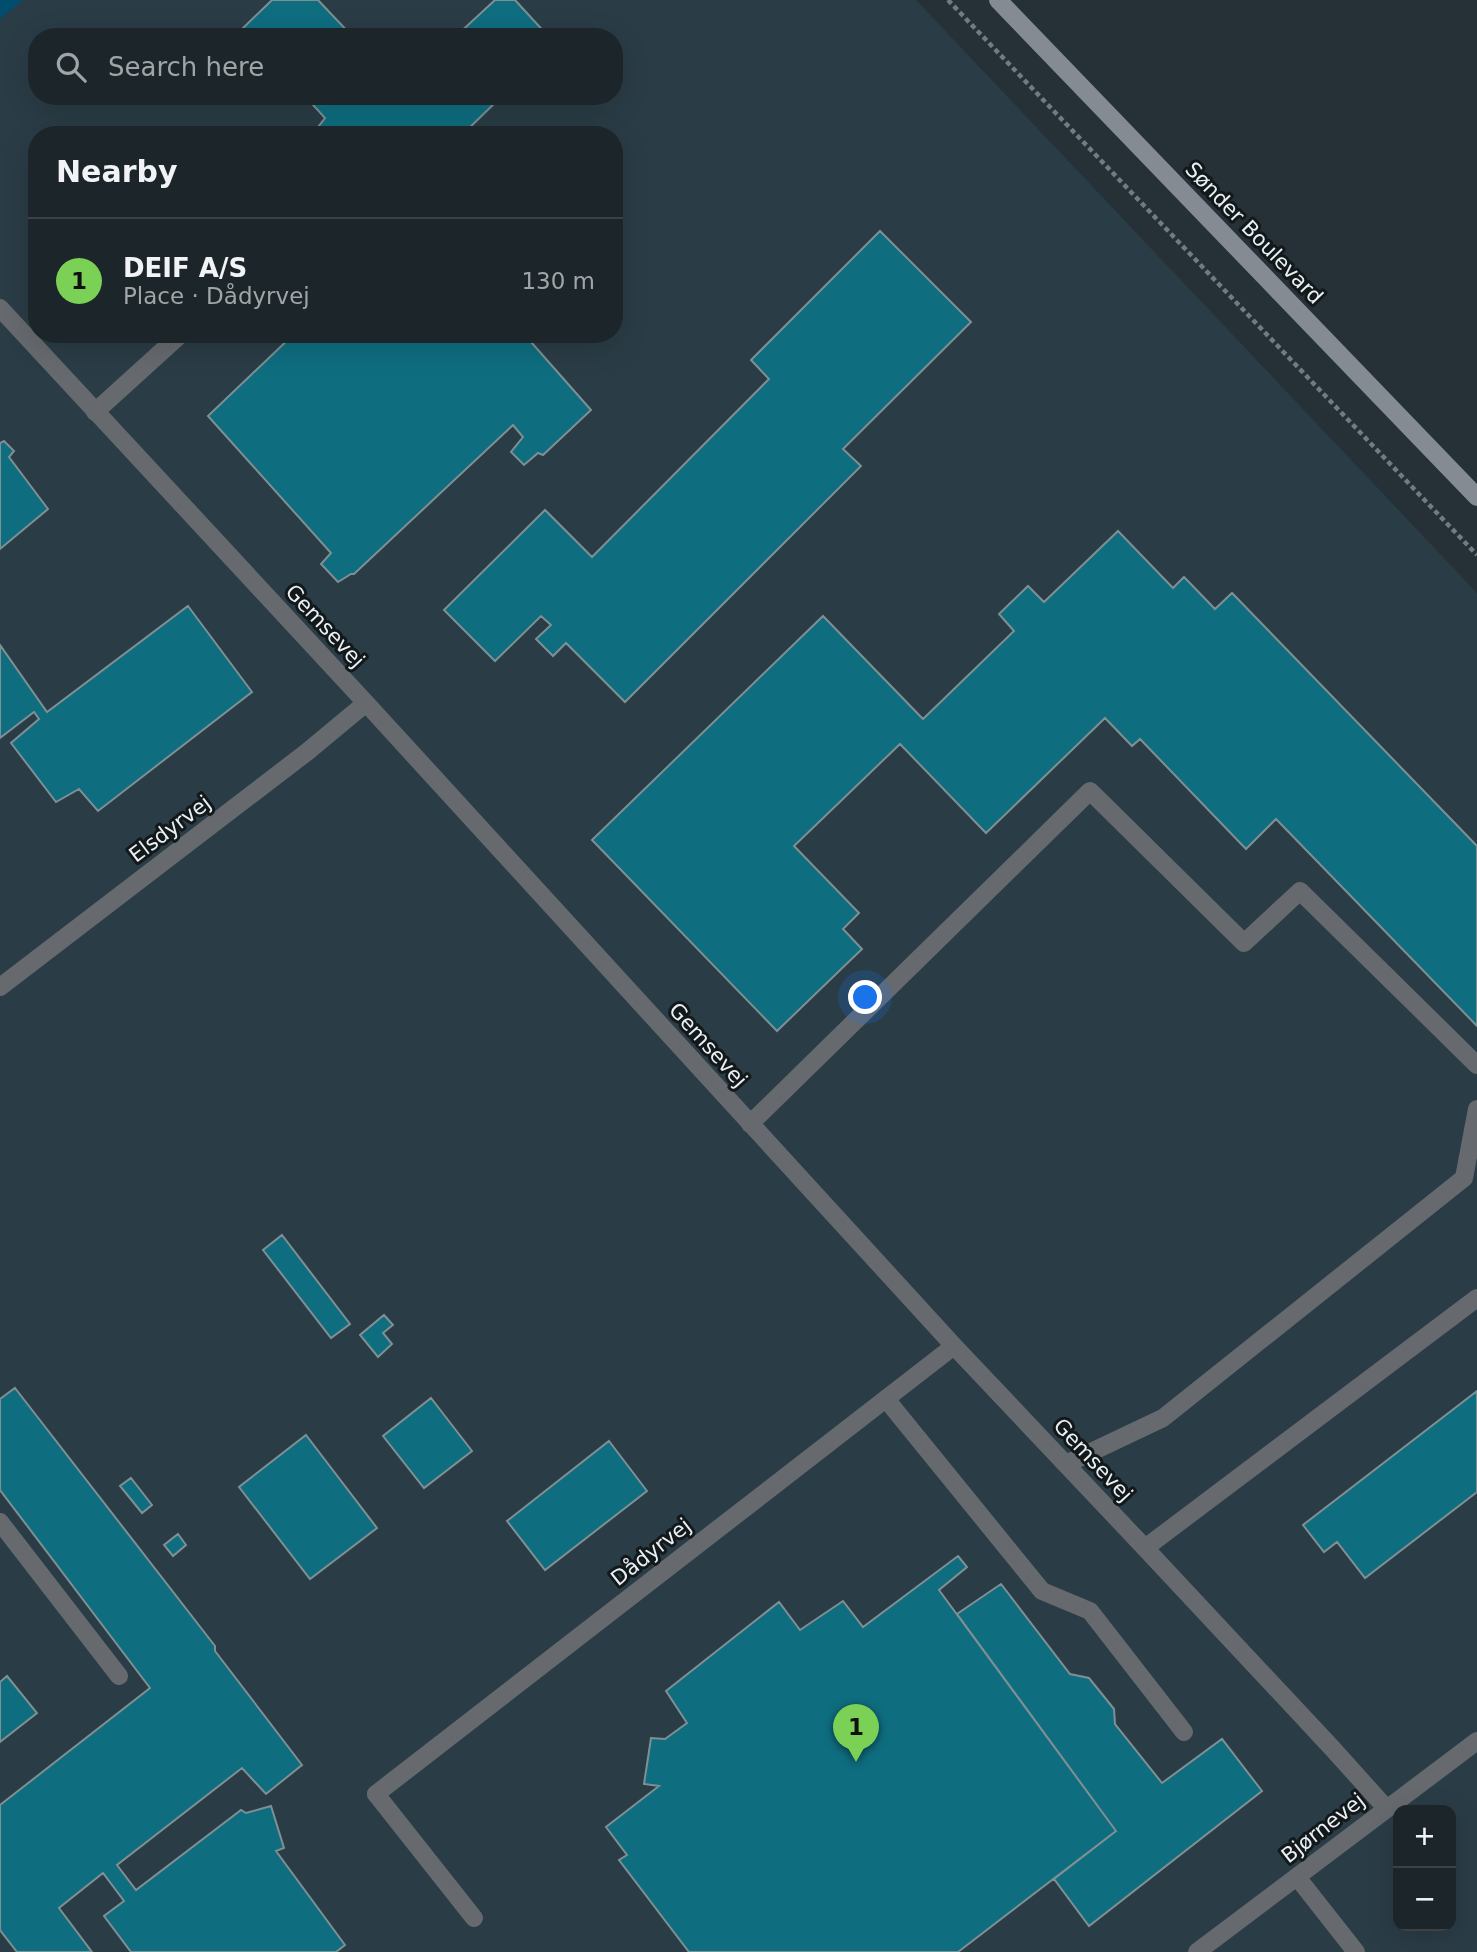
<!DOCTYPE html>
<html lang="en">
<head>
<meta charset="utf-8">
<style>
  body { margin:0; font-family:"DejaVu Sans",sans-serif; background:#252d31; color:#f1f3f6 }
  .controls { position:absolute; right:21px; bottom:21px; display:grid; overflow:hidden; border-radius:14px; box-shadow:0 7px 28px #0002 }
  .controls button { width:63px; height:63px; display:grid; place-items:center; padding:0; border:0; border-bottom:2px solid #3a4246; background:#1c2529; color:#f1f3f6; font:35px sans-serif }
  .you { position:absolute; left:866px; top:998px; width:24px; height:24px; margin:-18px; border:5px solid #fff; border-radius:50%; background:#1a73e8; box-shadow:0 0 0 10px #1a73e833 }
  .badge { display:grid; place-items:center; width:46px; height:46px; border-radius:50%; background:#7bd155; color:#111; font-size:23px; font-weight:700 }
  .pin { position:absolute; translate:-50% -58px; filter:drop-shadow(0 2px 4px #0008) }
  .pin::after { content:''; position:absolute; top:37px; width:24px; height:21px; background:inherit; clip-path:polygon(0 0,100% 0,50% 100%) }
  .list { margin:0; padding:0; list-style:none }
  h2 { display:flex; justify-content:space-between; align-items:center; height:91px; margin:0; padding:0 28px; font-size:30px }
  h2 small { font-size:23px; font-weight:400; color:#a0a5a8 }
  .list li { display:grid; grid-template-columns:46px 1fr auto; gap:21px; align-items:center; box-sizing:border-box; height:126px; padding:0 28px; border-top:2px solid #3a4246 }
  .list b { display:block; font-size:26px; white-space:nowrap }
  .list p { margin:0; font-size:23px; white-space:nowrap; color:#a0a5a8 }
  .list em { font-size:23px; font-style:normal; color:#a0a5a8 }
  .icon { flex:none; width:38px; height:38px; fill:none; stroke:currentColor; stroke-width:2; stroke-linecap:round; stroke-linejoin:round }
  .map { position:relative; flex:none; width:1477px; height:1952px; overflow:hidden }
  .search { position:absolute; background:#1c2529; box-shadow:0 7px 28px #0002; left:28px; top:28px; width:595px; height:77px; display:flex; align-items:center; gap:18px; box-sizing:border-box; padding:0 24px; border-radius:28px; color:#a0a5a8; font-size:26px }
  .panel { position:absolute; background:#1c2529; box-shadow:0 7px 28px #0002; left:28px; top:126px; width:595px; height:217px; border-radius:28px }
  .map>svg:first-child { display:block }
  .built { fill:#2a3c46; fill-rule:evenodd }
  .green { fill:#014d6d }
  .building { fill:#0e6d7f; stroke:#7f8f93; stroke-width:2 }
  .lines { fill:none; stroke-linecap:round; stroke-linejoin:round }
  .path { stroke:#717c81; stroke-width:4.5; stroke-dasharray:5 3.5; stroke-linecap:butt }
  .lane { stroke:#666a6f; stroke-width:18 }
  .street { stroke:#666a6f; stroke-width:18 }
  .secondary { stroke:#858b92; stroke-width:18 }
  .labels { text-anchor:middle; stroke-width:6; stroke-linejoin:round; paint-order:stroke }
  .street-label { font-size:21px; fill:#e9f1f5; stroke:#13181b }
</style>
</head>
<body>
<div class="map">
<svg width="1477" height="1952" viewBox="0 0 1477 1952">
  <rect width="100%" height="100%" fill="#253137"/>
  <path class="built" d="M0 0H916L1477 593V1952H0ZM37 37H614V96H37ZM37 135H614V334H37ZM1398 1810H1451V1926H1398Z"/>
  <path class="green" d="M0 0H23L0 19Z"/>
  <path class="building" d="M272 0H318L353 37H251L243 28Z
    M495 0H515L549 37H455Z
    M305 96H502L462 135H318L315 131 325 118Z
    M880 231 971 322 843 449 861 466 625 702 566 643 553 656 536 639 551 625 541 616 495 661 444 610 545 510 592 557 769 379 751 360Z
    M294 334H539L531 342 591 410 543 455 538 453 524 465 511 452 523 437 513 425 354 574H351L338 582 321 564 331 553 208 416Z
    M4 441 14 451 9 457 48 509 0 549V443Z
    M1118 531 1173 588 1184 577 1215 609 1232 593 1477 846V1026L1276 819 1246 849 1140 739 1132 746 1105 718 986 833 900 744 794 846 859 913 843 929 862 949 777 1031 592 840 823 616 923 719 1014 631 999 614 1028 586 1044 602Z
    M188 606 252 692 98 811 79 789 56 802 11 743 39 719 34 712 0 738V645L47 712Z
    M282 1235 350 1324 331 1338 263 1250Z
    M384 1315 393 1325 383 1333 392 1344 378 1357 360 1335Z
    M15 1388 215 1646V1651L302 1765 266 1794 242 1768 117 1865 136 1890 241 1810 246 1813 271 1806 284 1848 276 1851 345 1945 336 1952H131L104 1916 124 1901 103 1873 59 1908 92 1952H17L0 1930V1805L150 1688 0 1490V1399Z
    M1477 1391V1492L1365 1578 1337 1542 1324 1552 1303 1525Z
    M431 1398 472 1451 424 1488 383 1436Z
    M306 1435 377 1528 310 1579 239 1487Z
    M609 1441 647 1491 545 1570 507 1521Z
    M131 1478 152 1505 142 1513 120 1486Z
    M178 1534 186 1545 173 1556 164 1545Z
    M958 1556 967 1567 939 1590 1116 1831 958 1952H689L619 1860 627 1855 606 1827 659 1786 644 1784 651 1738 665 1739 687 1723 666 1691 779 1602 800 1630 843 1601 863 1627Z
    M1001 1584 1070 1674 1089 1678 1114 1709 1115 1724 1162 1783 1222 1739 1262 1791 1089 1926 1054 1879 1116 1831 957 1614Z
    M7 1676 37 1713 0 1742V1682Z"/>
  <g class="lines">
    <path class="path" d="M948 0 1477 555"/>
    <path class="lane" d="M95 412 181 334
      M750 1124 1090 791 1244 943 1300 891 1477 1065
      M886 1399 1042 1591 1090 1611 1184 1732
      M1066 1464 1163 1418 1464 1178 1477 1109
      M0 1522 119 1676
      M1145 1548 1477 1298
      M376 1794 474 1918
      M1297 1877 1356 1952"/>
    <path class="street" d="M0 308 366 703 954 1346 1145 1548 1332 1748 1386 1808
      M0 987 307 752 366 703
      M376 1794 954 1346
      M1197 1952 1477 1741"/>
    <path class="secondary" d="M998 0 1477 497"/>
  </g>
  <g class="labels">
    <g class="street-label">
      <text transform="translate(1254 233) rotate(46)" y="7">Sønder Boulevard</text>
      <text transform="translate(325 626) rotate(47)" y="7">Gemsevej</text>
      <text transform="translate(170 829) rotate(-37)" y="7">Elsdyrvej</text>
      <text transform="translate(708 1045) rotate(48)" y="7">Gemsevej</text>
      <text transform="translate(1093 1460) rotate(47)" y="7">Gemsevej</text>
      <text transform="translate(651 1552) rotate(-38)" y="7">Dådyrvej</text>
      <text transform="translate(1323 1828) rotate(-38)" y="7">Bjørnevej</text>
    </g>
  </g>
</svg>
<div class="controls">
<button>+</button>
<button>−</button>
</div>
<div class="you"></div>
<div class="pin badge" style="left:856px;top:1762px">1</div>
<div class="search"><svg class="icon" aria-label="search" viewBox="0 0 24 24"><circle cx="10" cy="10" r="6"/><path d="M15 15l6 6"/></svg>Search here</div>
<section class="panel">
<h2>Nearby<small></small></h2>
<ul class="list">
<li><span class="badge">1</span><div><b>DEIF A/S</b><p>Place · Dådyrvej</p></div><em>130 m</em></li>
</ul>
</section>
</div>
</body>
</html>
